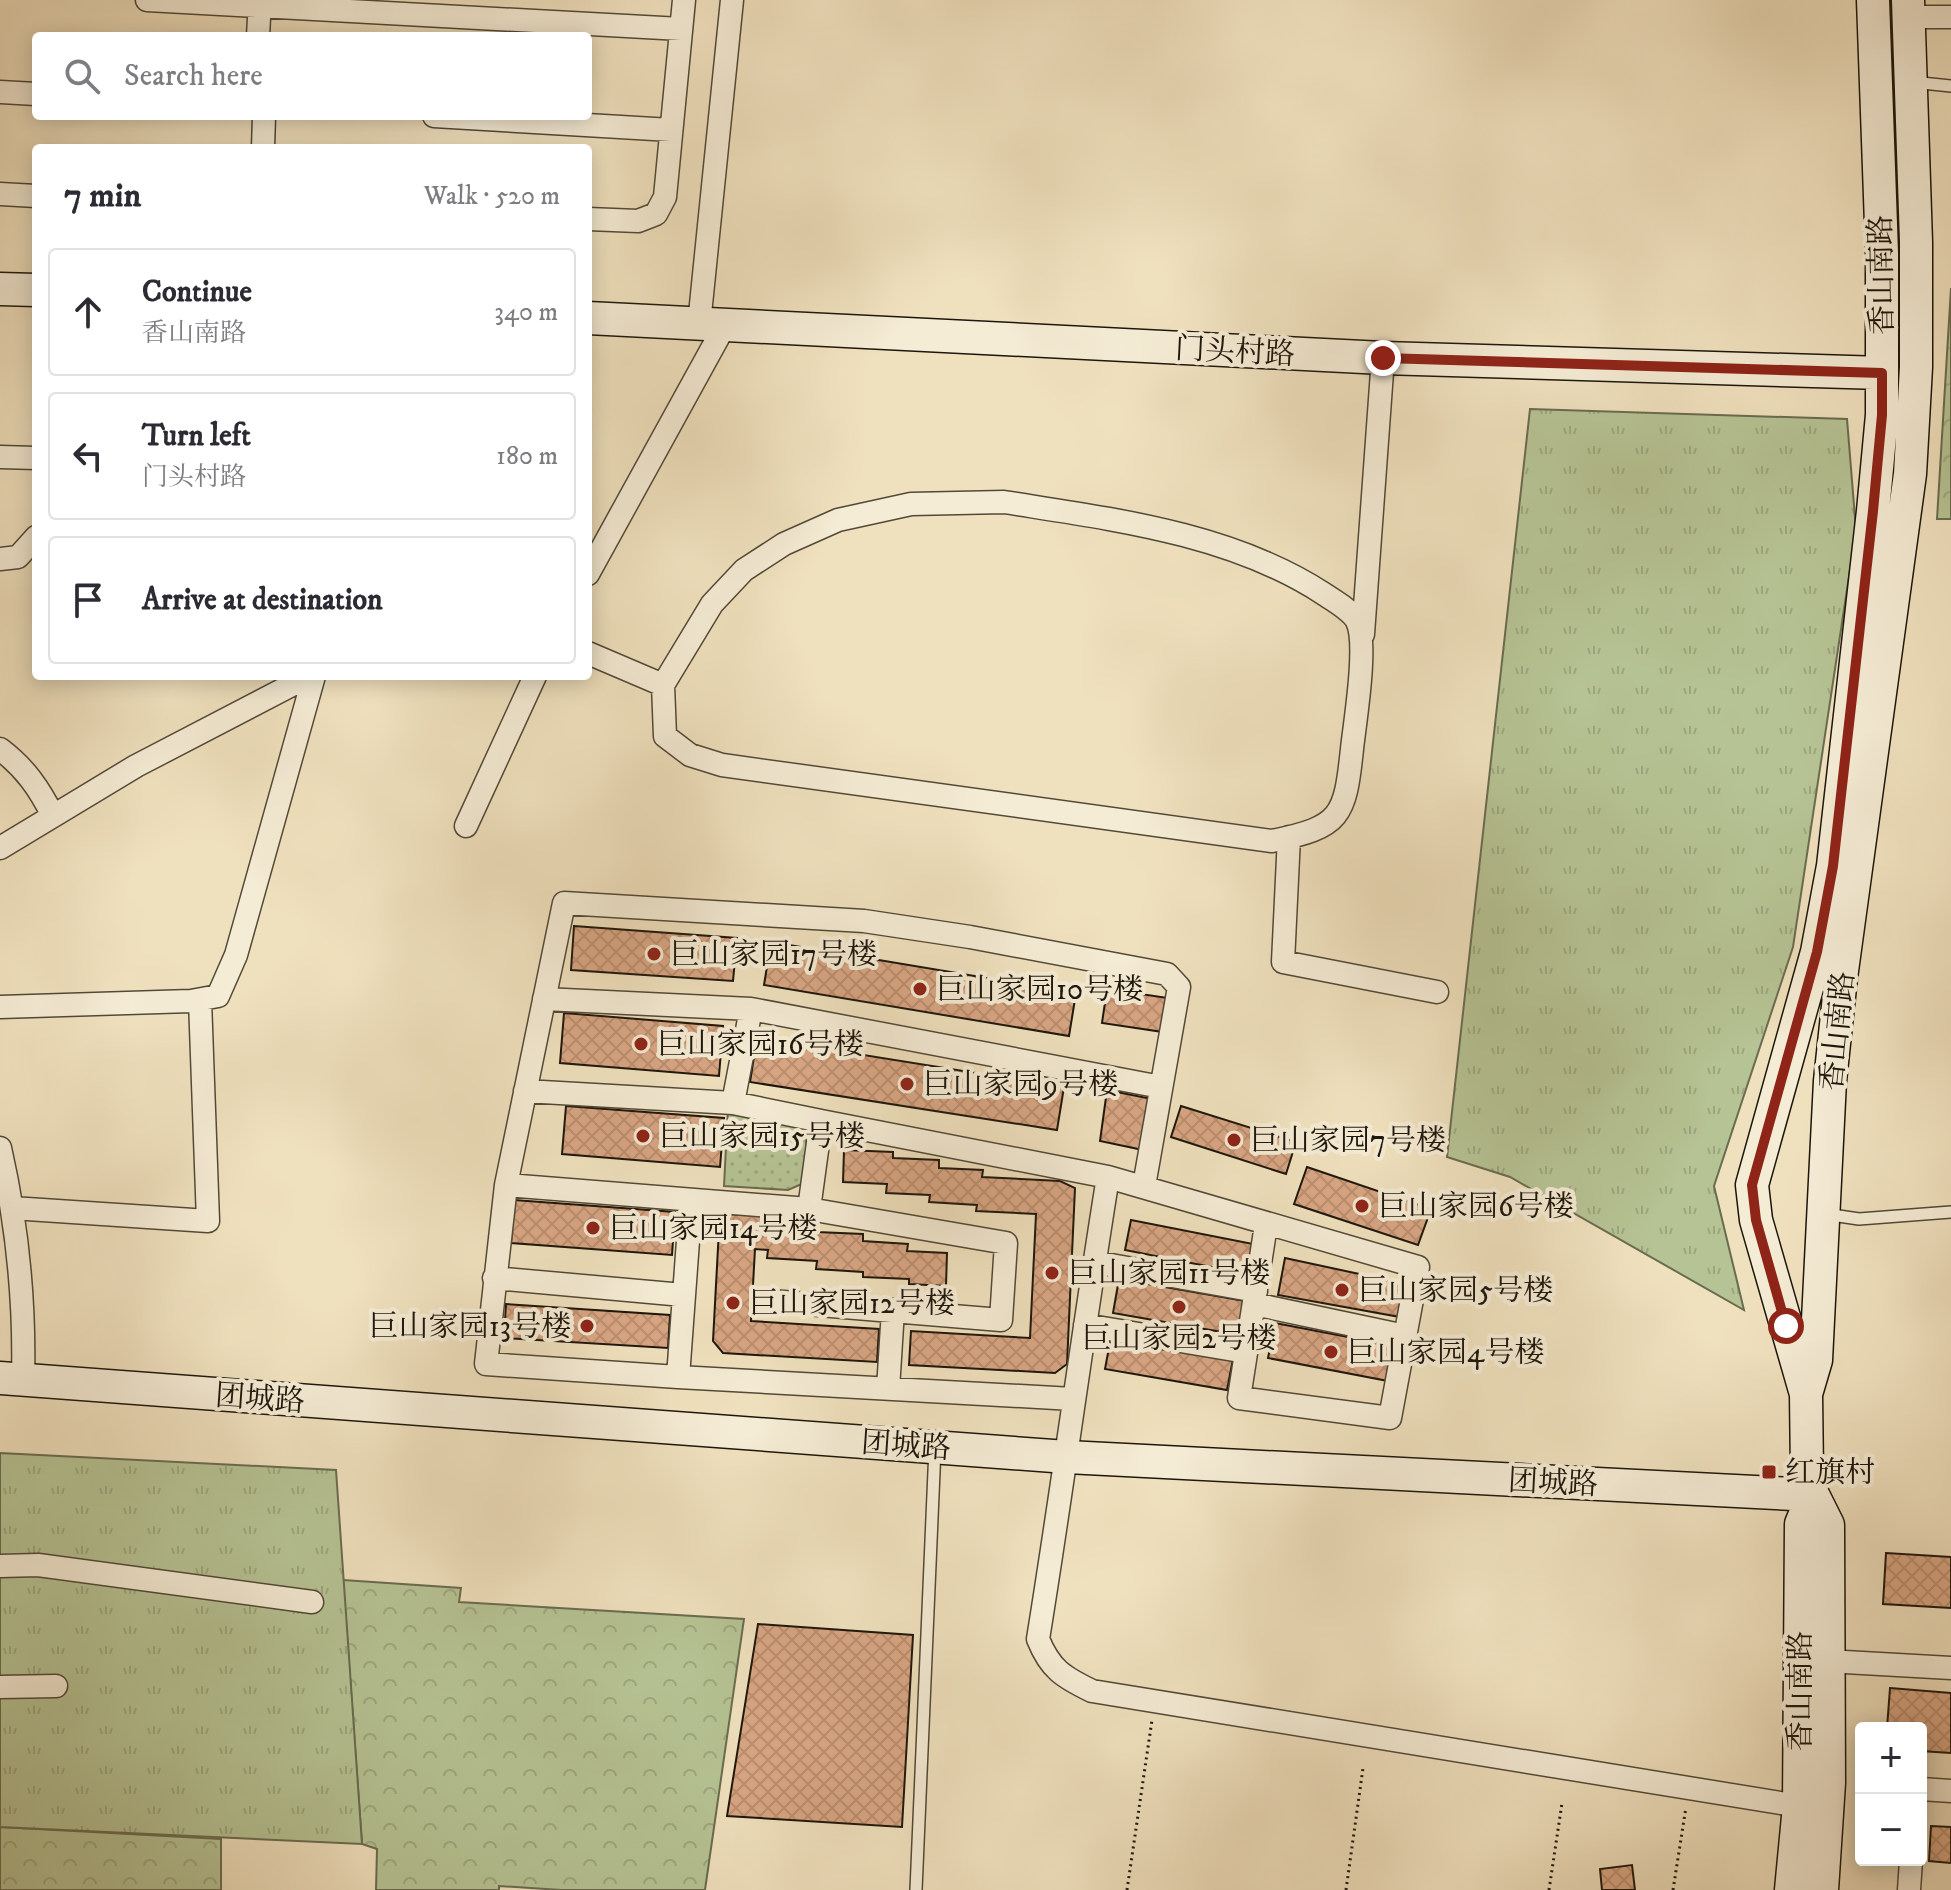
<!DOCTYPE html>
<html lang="en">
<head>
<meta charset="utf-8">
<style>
  body { margin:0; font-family:"IM FELL DW Pica","Noto Serif SC",serif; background:#f7f7f7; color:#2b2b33 }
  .controls { position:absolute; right:24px; bottom:24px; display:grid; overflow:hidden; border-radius:8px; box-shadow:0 4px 20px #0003 }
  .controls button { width:72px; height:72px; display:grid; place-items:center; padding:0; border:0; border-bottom:2px solid #e1e1e2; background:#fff; color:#2b2b33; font:40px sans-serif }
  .stop { position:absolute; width:24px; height:24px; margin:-18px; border:6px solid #8f2418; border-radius:50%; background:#fff }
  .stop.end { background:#8f2418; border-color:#fff; box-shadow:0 2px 8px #0008 }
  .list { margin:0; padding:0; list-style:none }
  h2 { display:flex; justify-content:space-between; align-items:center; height:104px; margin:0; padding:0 32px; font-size:34px }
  h2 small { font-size:26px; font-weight:400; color:#7c7c81 }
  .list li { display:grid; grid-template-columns:52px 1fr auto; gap:24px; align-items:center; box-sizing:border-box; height:128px; margin:0 16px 16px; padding:0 16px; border:2px solid #e1e1e2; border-radius:8px }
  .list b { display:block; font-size:30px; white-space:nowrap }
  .list p { margin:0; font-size:26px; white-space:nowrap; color:#7c7c81 }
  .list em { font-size:26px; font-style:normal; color:#7c7c81 }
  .icon { flex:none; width:44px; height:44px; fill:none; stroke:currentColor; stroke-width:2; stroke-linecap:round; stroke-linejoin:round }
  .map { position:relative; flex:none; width:1951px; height:1890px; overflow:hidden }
  .search { position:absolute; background:#fff; box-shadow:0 4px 20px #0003; left:32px; top:32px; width:560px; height:88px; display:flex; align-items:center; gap:20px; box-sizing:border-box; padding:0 28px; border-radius:8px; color:#7c7c81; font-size:30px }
  .panel { position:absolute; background:#fff; box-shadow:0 4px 20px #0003; left:32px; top:144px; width:560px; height:536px; border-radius:8px }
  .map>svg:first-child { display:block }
  .grass { fill:url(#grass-dots); stroke:#6a6c50; stroke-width:2 }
  .forest { fill:url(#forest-crowns); stroke:#6a6c50; stroke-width:2 }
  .park { fill:url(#park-tufts); stroke:#6a6c50; stroke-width:2 }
  .building { fill:url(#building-cross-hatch); stroke:#1d160c; stroke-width:2 }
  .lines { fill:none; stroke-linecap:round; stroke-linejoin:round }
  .lane-casing { stroke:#524938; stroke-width:14 }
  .street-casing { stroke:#524938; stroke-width:25 }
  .secondary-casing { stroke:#1d160c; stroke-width:35 }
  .path { stroke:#1d160c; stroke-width:3; stroke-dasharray:2 4; stroke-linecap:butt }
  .lane { stroke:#f5ecd5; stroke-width:11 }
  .street { stroke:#f5ecd5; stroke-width:22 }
  .secondary { stroke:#f5ecd5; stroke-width:32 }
  .route { stroke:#8f2418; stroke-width:10 }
  .poi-dot { fill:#8f2418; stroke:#f5ecd5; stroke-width:3 }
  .labels { text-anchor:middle; stroke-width:8; stroke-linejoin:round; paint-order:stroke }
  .street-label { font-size:30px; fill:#1d160c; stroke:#f5ecd5 }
  .poi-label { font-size:30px; fill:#1d160c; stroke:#f5ecd5; text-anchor:start }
</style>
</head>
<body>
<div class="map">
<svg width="1951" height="1890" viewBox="0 0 1951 1890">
  <defs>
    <pattern id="grass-dots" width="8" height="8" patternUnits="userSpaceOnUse" patternTransform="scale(2)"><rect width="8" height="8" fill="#b6c394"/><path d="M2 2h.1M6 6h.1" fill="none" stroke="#9ca77e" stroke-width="1.8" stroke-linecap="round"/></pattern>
    <pattern id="forest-crowns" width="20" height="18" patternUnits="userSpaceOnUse" patternTransform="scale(2)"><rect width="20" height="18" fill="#b6c394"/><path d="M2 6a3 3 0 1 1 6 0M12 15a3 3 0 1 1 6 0" fill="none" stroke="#9ca77e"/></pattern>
    <pattern id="park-tufts" width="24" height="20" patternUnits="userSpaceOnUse" patternTransform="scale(2)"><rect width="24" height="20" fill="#b6c394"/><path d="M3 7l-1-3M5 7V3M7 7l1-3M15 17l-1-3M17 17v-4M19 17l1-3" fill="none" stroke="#9ca77e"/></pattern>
    <pattern id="building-cross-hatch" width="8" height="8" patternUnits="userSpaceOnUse" patternTransform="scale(2)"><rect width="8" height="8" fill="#d9a683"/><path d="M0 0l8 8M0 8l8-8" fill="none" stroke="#ba8e70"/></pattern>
  </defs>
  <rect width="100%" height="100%" fill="#f0e1be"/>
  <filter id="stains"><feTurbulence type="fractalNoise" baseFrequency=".0025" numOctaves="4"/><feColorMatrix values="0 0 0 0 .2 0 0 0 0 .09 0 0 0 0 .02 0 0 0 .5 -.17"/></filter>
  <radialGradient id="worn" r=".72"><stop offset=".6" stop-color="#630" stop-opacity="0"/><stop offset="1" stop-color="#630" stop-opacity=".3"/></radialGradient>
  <path class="grass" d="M728 1108 808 1118 804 1183 788 1190 724 1186Z"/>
  <path class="forest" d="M1951 288V519H1937Z
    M343 1580 461 1588 459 1602 744 1619 705 1890H561L499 1886V1890H376L377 1849 362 1844Z
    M0 1827 221 1839V1890H0Z"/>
  <path class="park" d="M1530 409 1847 419 1856 530 1793 947 1714 1186 1744 1310 1510 1177 1447 1157Z
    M0 1453 336 1470 362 1844 0 1827Z"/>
  <path class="building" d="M574 926 737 938 733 981 571 970Z
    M771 942 1076 993 1069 1036 764 985Z
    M1107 989 1168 998 1163 1032 1102 1023Z
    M564 1013 723 1026 719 1076 560 1063Z
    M757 1038 1064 1087 1057 1130 750 1082Z
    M1107 1090 1152 1099 1143 1150 1100 1141Z
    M566 1106 724 1118 720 1167 562 1154Z
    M1181 1106 1296 1142 1286 1174 1171 1137Z
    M844 1150 893 1152V1158L939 1160V1168L983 1170 982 1177 1060 1181 1075 1188 1067 1364 1055 1373 909 1365 911 1331 1030 1338 1036 1214 976 1211 977 1205 929 1202 930 1195 886 1193 887 1184 843 1182Z
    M1307 1167 1431 1209 1418 1245 1294 1204Z
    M514 1200 675 1212 672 1255 511 1243Z
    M727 1214 773 1216 772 1222 817 1224V1232L863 1234V1241L908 1244 907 1251 947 1253 946 1286 909 1284V1279L863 1277V1272L816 1269 817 1261 767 1258 768 1250 755 1249 751 1321 879 1329 877 1362 723 1353 713 1341 719 1229Z
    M1131 1220 1253 1244 1247 1274 1125 1250Z
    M1285 1258 1406 1284 1400 1317 1278 1295Z
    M1119 1279 1245 1301 1239 1335 1113 1313Z
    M506 1304 670 1315 668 1348 504 1338Z
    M1275 1323 1395 1346 1388 1381 1268 1358Z
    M1111 1337 1233 1359 1227 1390 1105 1369Z
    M1886 1553 1951 1557V1608L1883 1604Z
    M758 1624 913 1635 902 1827 727 1816Z
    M1890 1688 1951 1693V1753L1921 1751V1728H1887Z
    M1931 1826 1951 1827V1863L1929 1861Z
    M1632 1865 1635 1890H1602L1600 1869Z"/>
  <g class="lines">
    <defs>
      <path id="lane" d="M1912 82 1951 86
        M1825 1214 1859 1219 1951 1212
        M916 1890 935 1448"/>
      <path id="street" d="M147 0 681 29
        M1909 17H1951
        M258 36 260 0
        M0 92 36 94
        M434 116 671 130
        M263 148 264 116
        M0 194 36 196
        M588 219 638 221 656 214 665 197 684 0
        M699 324 732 0
        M0 457 36 458
        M1004 502C1111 519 1231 533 1324 594 1334 601 1351 610 1357 621 1368 644 1355 721 1352 749 1345 817 1341 827 1272 841L722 765 690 755 665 736 663 685 712 604 744 570 784 544 838 520 911 504Z
        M0 559 18 557 36 537
        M588 574 725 325
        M1363 634 1383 358
        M588 653 663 685
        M0 749C25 768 39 788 53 816
        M466 826 535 676
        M1289 837 1283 962 1437 992
        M0 848 136 766 309 676
        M544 999 751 1009 1161 1087
        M0 1007 191 1001 218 996 236 955 314 676
        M525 1091 733 1103 821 1121
        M733 1103 751 1009
        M0 1148C17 1223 25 1303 23 1380
        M1108 1177 1418 1267 1390 1418 1239 1398 1266 1225
        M506 1185 564 903 864 921 970 937 1167 974 1179 987 1144 1186
        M691 1200 678 1377 486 1364 506 1185 809 1209
        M12 1208 208 1221 200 1000
        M1094 1262 1256 1291
        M494 1278 683 1295
        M771 1301 1001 1320 1006 1243 809 1209 821 1121 1108 1177C1083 1331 1063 1485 1038 1639 1050 1669 1063 1677 1092 1691L1799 1806
        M1254 1304 1405 1336
        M1085 1325 1246 1352
        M678 1377 1073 1399
        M888 1389 893 1310
        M0 1566 38 1565 312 1602
        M1827 1661 1951 1668
        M0 1687 56 1686
        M1921 1789 1951 1791
        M1909 1890 1911 1860"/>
      <path id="secondary" d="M0 289 36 290
        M588 318 1383 358 1882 373
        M0 1378 1067 1457 1813 1495
        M1806 1394 1816 1360 1830 1081 1841 978 1910 474 1916 367V242L1908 0
        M1791 1890 1799 1806 1801 1524 1813 1495
        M1822 1890 1829 1783 1828 1525 1813 1495 1807 1474 1806 1394 1756 1220 1752 1185 1817 952 1833 866 1873 511 1882 415V253L1873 0"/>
    </defs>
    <use href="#lane" class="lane-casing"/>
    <use href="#street" class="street-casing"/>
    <use href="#secondary" class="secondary-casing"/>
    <path class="path" d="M1127 1890 1152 1720
      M1346 1890 1363 1768
      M1549 1890 1562 1803
      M1673 1890 1686 1807"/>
    <use href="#lane" class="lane"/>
    <use href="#street" class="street"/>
    <use href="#secondary" class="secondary"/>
  </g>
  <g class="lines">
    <path class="route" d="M1383 358 1882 373V415L1873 511 1833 866 1817 952 1752 1185 1756 1220 1786 1326"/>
  </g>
  <g class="poi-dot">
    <circle cx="654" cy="954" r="8"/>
    <circle cx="920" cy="989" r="8"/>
    <circle cx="641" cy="1044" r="8"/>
    <circle cx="907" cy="1084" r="8"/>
    <circle cx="643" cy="1136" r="8"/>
    <circle cx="1234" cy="1140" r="8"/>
    <circle cx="1362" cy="1206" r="8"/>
    <circle cx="593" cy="1228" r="8"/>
    <circle cx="1052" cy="1273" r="8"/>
    <circle cx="1342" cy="1290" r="8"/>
    <circle cx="733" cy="1303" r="8"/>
    <circle cx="1179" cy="1307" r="8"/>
    <circle cx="587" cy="1326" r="8"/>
    <circle cx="1331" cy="1352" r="8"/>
    <rect x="1761" y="1464" width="16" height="16" rx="4"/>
  </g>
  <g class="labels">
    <g class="street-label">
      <text transform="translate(1881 275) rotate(-91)" y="10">香山南路</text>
      <text transform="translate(1235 351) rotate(3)" y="10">门头村路</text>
      <text transform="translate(1837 1031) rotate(-84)" y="10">香山南路</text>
      <text transform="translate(260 1398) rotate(4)" y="10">团城路</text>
      <text transform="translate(906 1445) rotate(4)" y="10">团城路</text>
      <text transform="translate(1553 1482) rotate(3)" y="10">团城路</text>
      <text transform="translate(1800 1691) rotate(-90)" y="10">香山南路</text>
    </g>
    <g class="poi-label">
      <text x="670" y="964">巨山家园17号楼</text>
      <text x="936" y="999">巨山家园10号楼</text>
      <text x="657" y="1054">巨山家园16号楼</text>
      <text x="923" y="1094">巨山家园9号楼</text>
      <text x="659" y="1146">巨山家园15号楼</text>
      <text x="1250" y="1150">巨山家园7号楼</text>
      <text x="1378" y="1216">巨山家园6号楼</text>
      <text x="609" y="1238">巨山家园14号楼</text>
      <text x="1068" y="1283">巨山家园11号楼</text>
      <text x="1358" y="1300">巨山家园5号楼</text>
      <text x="749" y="1313">巨山家园12号楼</text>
      <text x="571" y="1336" text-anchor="end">巨山家园13号楼</text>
      <text x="1179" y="1348" text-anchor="middle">巨山家园2号楼</text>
      <text x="1347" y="1362">巨山家园4号楼</text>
      <text x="1785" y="1482">红旗村</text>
    </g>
  </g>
  <rect width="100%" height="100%" filter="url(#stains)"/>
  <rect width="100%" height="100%" fill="url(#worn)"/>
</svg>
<div class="controls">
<button>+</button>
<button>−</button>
</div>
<div class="stop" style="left:1786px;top:1326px"></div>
<div class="stop end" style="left:1383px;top:358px"></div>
<div class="search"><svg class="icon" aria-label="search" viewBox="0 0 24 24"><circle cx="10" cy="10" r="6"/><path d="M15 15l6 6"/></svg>Search here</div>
<section class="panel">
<h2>7 min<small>Walk · 520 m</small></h2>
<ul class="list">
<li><svg class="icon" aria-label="ahead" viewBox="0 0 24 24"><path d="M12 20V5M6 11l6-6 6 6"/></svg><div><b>Continue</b><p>香山南路</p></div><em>340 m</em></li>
<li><svg class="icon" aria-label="left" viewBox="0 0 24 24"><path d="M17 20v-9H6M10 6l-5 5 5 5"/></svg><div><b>Turn left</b><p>门头村路</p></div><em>180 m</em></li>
<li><svg class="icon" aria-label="arrive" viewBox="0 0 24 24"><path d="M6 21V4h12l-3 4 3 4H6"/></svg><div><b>Arrive at destination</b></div></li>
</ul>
</section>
</div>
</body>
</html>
